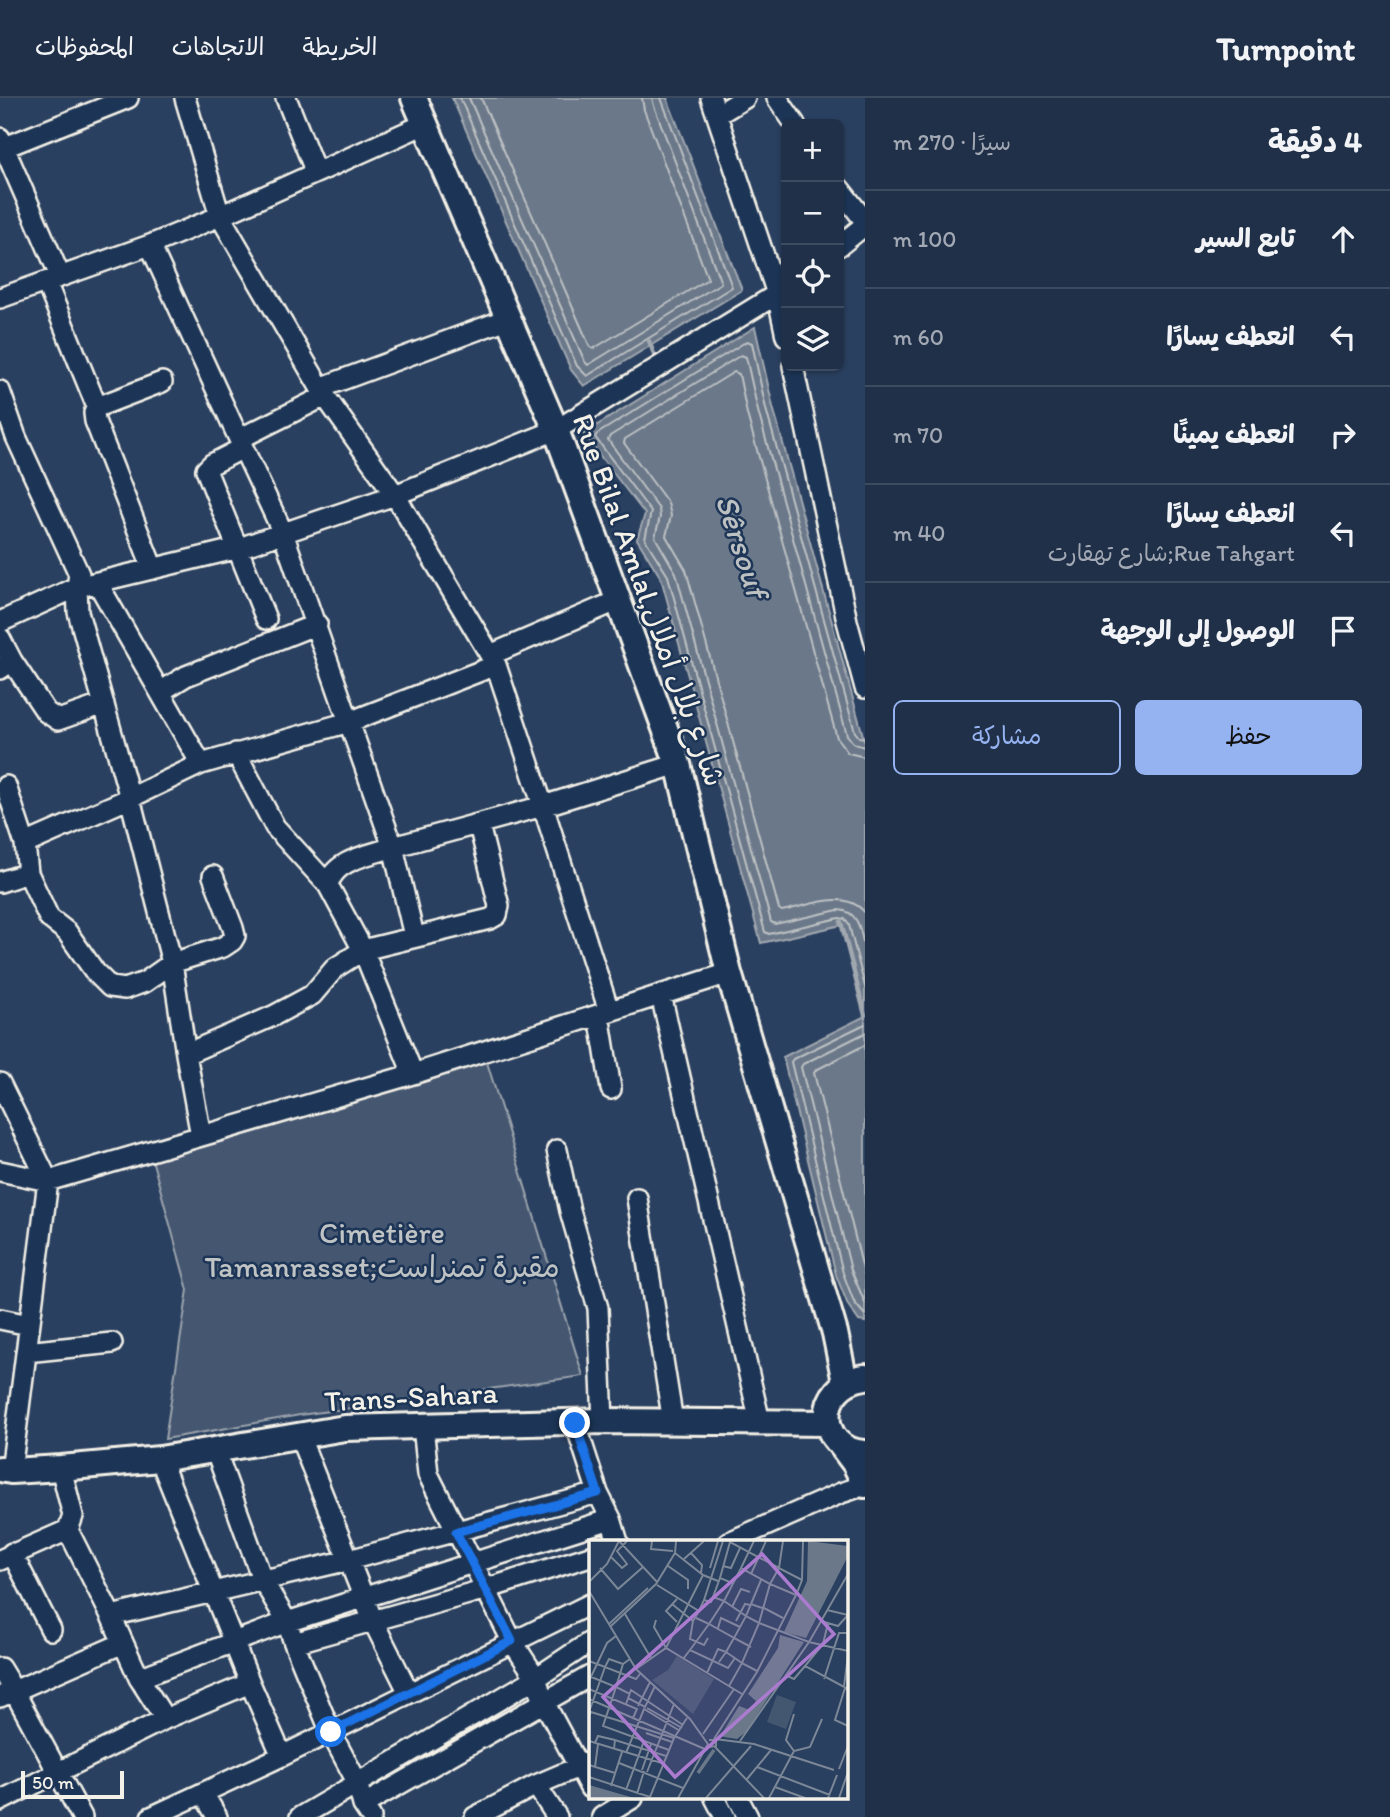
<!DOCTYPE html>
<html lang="ar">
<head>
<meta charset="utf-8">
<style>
  body { margin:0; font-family:Itim,"Playpen Sans Arabic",sans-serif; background:#28384f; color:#f1f3f6; direction:rtl }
  .controls { position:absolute; right:21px; top:21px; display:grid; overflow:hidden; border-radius:10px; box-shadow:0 2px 5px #0004 }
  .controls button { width:63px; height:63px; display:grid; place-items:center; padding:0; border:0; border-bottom:2px solid #3d4b60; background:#203048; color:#f1f3f6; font:35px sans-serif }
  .scale { position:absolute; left:21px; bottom:18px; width:103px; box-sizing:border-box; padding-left:7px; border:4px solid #f4f1e8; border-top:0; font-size:19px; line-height:24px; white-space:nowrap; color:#f4f1e8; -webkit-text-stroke:5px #1d3557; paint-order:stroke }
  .stop { position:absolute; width:21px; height:21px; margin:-16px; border:5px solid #1a73e8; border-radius:50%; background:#fff }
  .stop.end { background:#1a73e8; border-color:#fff; box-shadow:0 2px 7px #0008 }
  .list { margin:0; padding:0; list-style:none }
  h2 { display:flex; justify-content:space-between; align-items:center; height:91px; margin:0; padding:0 28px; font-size:30px }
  h2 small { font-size:23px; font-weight:400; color:#a2a9b4 }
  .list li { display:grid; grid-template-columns:46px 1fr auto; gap:21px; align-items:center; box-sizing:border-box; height:98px; padding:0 28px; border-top:2px solid #3d4b60 }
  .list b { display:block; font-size:26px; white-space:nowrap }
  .list p { margin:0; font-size:23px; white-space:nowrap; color:#a2a9b4 }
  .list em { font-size:23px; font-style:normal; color:#a2a9b4 }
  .actions { display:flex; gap:14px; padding:21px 28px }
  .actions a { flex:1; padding:16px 0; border:2px solid #95b2f1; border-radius:10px; text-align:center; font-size:24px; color:#95b2f1 }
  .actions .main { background:#95b2f1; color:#111 }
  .icon { flex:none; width:38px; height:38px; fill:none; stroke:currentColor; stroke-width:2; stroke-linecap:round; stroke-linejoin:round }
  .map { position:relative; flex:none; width:865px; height:1719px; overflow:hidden; direction:ltr }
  header { display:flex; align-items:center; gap:42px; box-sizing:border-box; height:98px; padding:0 35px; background:#203048; border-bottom:2px solid #3d4b60 }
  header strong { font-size:33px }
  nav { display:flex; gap:38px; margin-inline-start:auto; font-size:24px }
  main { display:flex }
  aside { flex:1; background:#203048 }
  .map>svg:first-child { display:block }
  .green { fill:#445771; stroke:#9ca4ac; stroke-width:2 }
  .water { fill:#6a788a; stroke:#a1a8b0; stroke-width:2 }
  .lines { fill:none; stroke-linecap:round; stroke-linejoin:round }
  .shore { stroke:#bdc1c2; stroke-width:2 }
  .stream { stroke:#a1a8b0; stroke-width:4.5 }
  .minor-casing { stroke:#f4f1e8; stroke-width:24 }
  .major-casing { stroke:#f4f1e8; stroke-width:30 }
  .minor { stroke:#1d3557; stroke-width:19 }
  .major { stroke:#1d3557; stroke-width:24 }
  .route { stroke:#1a73e8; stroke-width:9 }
  .labels { text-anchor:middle; stroke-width:5; stroke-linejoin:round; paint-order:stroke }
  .street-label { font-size:30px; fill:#f4f1e8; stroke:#1d3557 }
  .park-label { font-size:30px; fill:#bfc3c4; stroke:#1d3557 }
  .water-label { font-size:32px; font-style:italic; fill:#bdc1c2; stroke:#1d3557 }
  .inset-river { fill:none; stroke:#6a788a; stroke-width:3.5 }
  .inset-road { fill:none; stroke:#7b8796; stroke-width:2 }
  .view { fill:#ab7bcf; fill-opacity:0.15; stroke:#ab7bcf; stroke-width:3.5 }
  .inset-edge { fill:none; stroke:#f4f1e8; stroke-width:3.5 }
</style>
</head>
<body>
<header>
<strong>Turnpoint</strong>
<nav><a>الخريطة</a><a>الاتجاهات</a><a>المحفوظات</a></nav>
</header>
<main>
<aside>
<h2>4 دقيقة<small>سيرًا · 270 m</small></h2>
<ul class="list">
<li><svg class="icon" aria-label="ahead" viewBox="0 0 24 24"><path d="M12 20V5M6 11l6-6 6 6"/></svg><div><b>تابع السير</b></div><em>100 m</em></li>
<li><svg class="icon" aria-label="left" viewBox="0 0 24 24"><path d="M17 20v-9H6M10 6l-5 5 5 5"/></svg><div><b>انعطف يسارًا</b></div><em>60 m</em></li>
<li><svg class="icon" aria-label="right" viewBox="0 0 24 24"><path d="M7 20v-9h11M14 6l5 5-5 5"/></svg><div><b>انعطف يمينًا</b></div><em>70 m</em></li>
<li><svg class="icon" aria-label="left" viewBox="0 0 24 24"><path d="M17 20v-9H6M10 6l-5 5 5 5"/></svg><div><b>انعطف يسارًا</b><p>Rue Tahgart;شارع تهقارت</p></div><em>40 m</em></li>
<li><svg class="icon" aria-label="arrive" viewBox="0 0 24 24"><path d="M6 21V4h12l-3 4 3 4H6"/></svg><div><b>الوصول إلى الوجهة</b></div></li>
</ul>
<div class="actions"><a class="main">حفظ</a><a>مشاركة</a></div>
</aside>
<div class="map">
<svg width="865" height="1719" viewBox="0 0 865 1719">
  <rect width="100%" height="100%" fill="#2a4060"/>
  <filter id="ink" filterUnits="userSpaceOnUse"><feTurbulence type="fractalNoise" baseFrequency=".0143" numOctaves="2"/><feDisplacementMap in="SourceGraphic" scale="14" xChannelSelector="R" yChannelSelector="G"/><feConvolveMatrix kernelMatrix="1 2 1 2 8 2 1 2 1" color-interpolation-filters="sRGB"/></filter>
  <g filter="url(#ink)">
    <path class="green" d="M486 961 583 1278 300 1317 165 1341 188 1192 152 1061Z"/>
    <path class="water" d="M452 0H667L742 192 584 288 571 272Z
      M755 229 773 309 865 645V917L842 827 761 845 661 480 637 441 645 416 583 336Z
      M865 918V1224L859 1223 848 1207 836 1177 783 959Z"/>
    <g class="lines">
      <path class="shore" d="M460 0 577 268 587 278 732 189 661 0
        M469 0 585 264 588 267 721 185 654 8 652 0
        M481 0 590 249 593 251 708 181 644 12 642 0
        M865 640 859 639 855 634 766 311 752 245 747 243 597 336 595 339 651 414 645 441 668 478 765 834 769 836 839 820 845 821 849 827 865 889
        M865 649 854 646 847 637 758 313 746 259 741 257 610 338 608 342 659 411 660 419 655 439 676 475 771 824 775 826 838 812C860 812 861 836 865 853
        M865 659 848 655 837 640 747 316 739 276 734 274 625 341 624 345 668 405 671 418 666 438 686 472 779 811 782 813C808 808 846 790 865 815
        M865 926 793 961 791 964 843 1175 854 1204 865 1217
        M865 935 803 966 801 969 851 1172 865 1205
        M865 947 816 972 814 975 865 1179"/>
      <path class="stream" d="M649 243 657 264
        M841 824 865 917"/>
      <defs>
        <path id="minor" d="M185 0 220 118 427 25
          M286 0 316 75
          M711 0 777 196 786 189
          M777 0 795 26
          M717 17 745 0
          M0 40 60 178
          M0 51 128 0
          M839 90 865 123
          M150 147 239 341
          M839 148 865 127
          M46 184 97 309
          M0 200 150 147 220 118 325 298 395 397 283 435 349 624 496 567
          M793 268 847 523 865 590
          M320 290 507 221
          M0 293 16 339 79 476 77 489 0 524
          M243 350 212 366 206 372 266 521
          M153 471 95 323 94 315 97 309 162 284
          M97 484 160 594
          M0 540 12 563 0 571
          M490 557 619 502
          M12 563 46 614 58 622 104 606
          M236 655 275 729 328 787
          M201 666 160 594 186 578 317 526
          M25 746 130 700 78 514 77 489 239 450 283 435 239 341 325 298
          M28 775 49 820 67 834 95 874 110 889 125 891 145 884 172 865 223 849 232 843 235 838 233 830 213 778
          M0 784 28 775 25 746 6 688
          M661 897 760 1324
          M609 913 543 708 678 666
          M599 917 611 991
          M186 956 172 865 130 700 201 666 349 624 393 749 543 708 496 567 395 397 556 332 777 196 786 238
          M413 976 363 852 328 787C334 761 371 757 393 749L414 838
          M0 985 48 1083 0 1073
          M201 1038 186 956 273 918 312 897 335 870 363 852 490 821 497 817 499 808 479 727
          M557 1052 570 1113 598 1210 603 1323
          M637 1100 673 1324
          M0 1221 29 1227
          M26 1254 112 1245
          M575 1324 598 1395 611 1421 618 1444
          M423 1328 428 1376 512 1543 536 1580 544 1604 590 1690
          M299 1337 373 1523 409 1595
          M160 1361 250 1585
          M11 1373 48 1083 413 976 729 875
          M68 1432 111 1518
          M729 1444 841 1395 865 1387
          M12 1455 51 1532
          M0 1462 68 1432 73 1418 61 1370
          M294 1545 287 1524 611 1421
          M0 1570 14 1593 123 1545
          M139 1580 287 1524 262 1481 215 1351
          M0 1599 14 1593 82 1719
          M165 1621 139 1580 111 1518 349 1462 598 1395
          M536 1687 557 1719
          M203 1695 217 1719
          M715 1700 725 1719
          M738 1700 748 1719
          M0 1703 165 1621 250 1585 282 1658
          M363 1707 590 1578
          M151 1719 282 1658 590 1506
          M300 1719 536 1580 590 1544
          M371 1719 363 1707 357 1684 331 1635 294 1545 486 1491 590 1458
          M475 1719 536 1687 590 1664
          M602 1719 633 1700"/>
        <path id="major" d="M414 0 556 332 678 666 729 875 835 1235 845 1284
          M865 1279C815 1286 815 1352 865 1355
          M840 1346 855 1366 865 1387
          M0 1371 11 1373 61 1370 160 1361 345 1330 603 1323 828 1325"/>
      </defs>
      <use href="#minor" class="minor-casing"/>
      <use href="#major" class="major-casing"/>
      <use href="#minor" class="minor"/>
      <use href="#major" class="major"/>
    </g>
  </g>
  <g class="lines" filter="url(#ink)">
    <path class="route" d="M331 1634 512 1543 456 1434 598 1395 575 1325"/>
  </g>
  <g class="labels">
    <g class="street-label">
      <text transform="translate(649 502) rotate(70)" y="10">Rue Bilal Amlal,شارع بلال أملال</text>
      <text transform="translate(411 1299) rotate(-3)" y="10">Trans-Sahara</text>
    </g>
    <g class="park-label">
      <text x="382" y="1145">Cimetière<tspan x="382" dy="34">Tamanrasset;مقبرة تمنراست</tspan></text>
    </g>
    <g class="water-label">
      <text transform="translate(742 448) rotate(72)" y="11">Sêrsouf</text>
    </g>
  </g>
  <g transform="translate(589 1442)">
    <rect width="259" height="259" fill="#2a4060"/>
    <path d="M88 116 125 139 104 174 63 140 79 130ZM188 155 207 162 197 189 178 182Z" fill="#445771"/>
    <path d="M219 1 259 6V16L217 98 195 92 218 41ZM191 95 215 102 157 192 148 199 135 197 132 195 150 166 161 170 167 161 159 154 189 108ZM0 245 45 258H0Z" fill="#6a788a"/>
    <path class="inset-river" d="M109 233 125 210"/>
    <path class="inset-road" d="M30 1 68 42M63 1 62 9 84 11M86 13 114 35 129 41M102 13 113 25 112 33M22 17 33 28 38 24 28 11 38 1M95 19 115 1M79 26 99 40V49M134 26 142 28 151 8M11 28 29 49 54 27M121 28 129 1M152 28 165 1M162 34 177 1M259 34 220 102 259 111M131 38 124 57 135 61 152 28 181 44 170 83 157 76 145 98 162 107M0 42 18 24 30 1M143 43 131 38 141 2 190 28 194 1M68 45 110 71 115 60 122 62 124 57M0 51 47 129 101 179 121 207 127 206V200H120M207 55 181 44 190 28 213 40M115 60 134 1M83 64 104 81 110 71M162 64 172 40M143 67 152 49 161 52M173 67 194 78M238 70 259 75M36 74 62 118M107 78 120 84 135 61 157 76 162 64 173 68M67 80 65 87 77 108 114 35M104 81 101 99 115 105 119 98M147 81 156 64 161 65M232 81 249 86 259 75M88 82 77 71 88 59M239 83 234 104 216 126 259 149M20 84 59 48M22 86 67 44 86 13 87 1M129 88 132 78 151 87M101 110 120 84 145 98 137 112 153 123 170 83 220 102 151 201M94 119 101 110 139 128 146 118M0 121 16 127 20 119 34 124M47 129 77 108 153 154M118 133 129 109 137 112 130 122M196 135 205 139 216 126M0 136 27 147 14 186 80 210M235 139 250 93H259M0 141 18 103 27 96M140 146 153 123 168 131M255 146 259 116M256 148 246 180 259 186M0 149 48 169 44 178M41 154 27 147 34 124 41 119M39 158 56 167 66 146M0 159 118 210M37 164 42 150 94 185M49 166 61 142M58 168 93 188M0 172 16 127 47 139 51 134M0 176 2 172 85 198M57 193 83 202M114 194 145 149M125 199 168 132 207 55 213 40 214 1M126 199 165 204 245 230M0 201 76 224M6 203 9 196 26 200M126 207 175 258M25 209 26 200 77 216M205 211 221 207 233 179M205 211 197 200 205 174M37 213 55 169 91 191M30 223 94 248M0 225 26 233M6 227 9 204M168 227 241 255M250 229 259 206M53 230 62 204M58 232 85 164M0 237 61 257 85 198 98 178M158 239 182 210M22 246 33 212M186 247 216 258M37 250 55 201M48 254 55 231M89 258 119 204M117 258 162 206M180 258 205 211M239 258 248 235M250 258 259 232"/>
    <path class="view" d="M173 14 245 94 86 237 14 157Z"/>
    <rect width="259" height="259" class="inset-edge"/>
  </g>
</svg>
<div class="controls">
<button>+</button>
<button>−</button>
<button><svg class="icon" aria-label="locate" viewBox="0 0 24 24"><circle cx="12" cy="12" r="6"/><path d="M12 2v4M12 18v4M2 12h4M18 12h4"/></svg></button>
<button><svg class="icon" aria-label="layers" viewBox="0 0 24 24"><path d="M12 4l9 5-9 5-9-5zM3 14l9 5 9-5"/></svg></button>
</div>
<div class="scale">50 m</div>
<div class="stop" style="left:331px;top:1634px"></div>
<div class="stop end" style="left:575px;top:1325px"></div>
</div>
</main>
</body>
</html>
